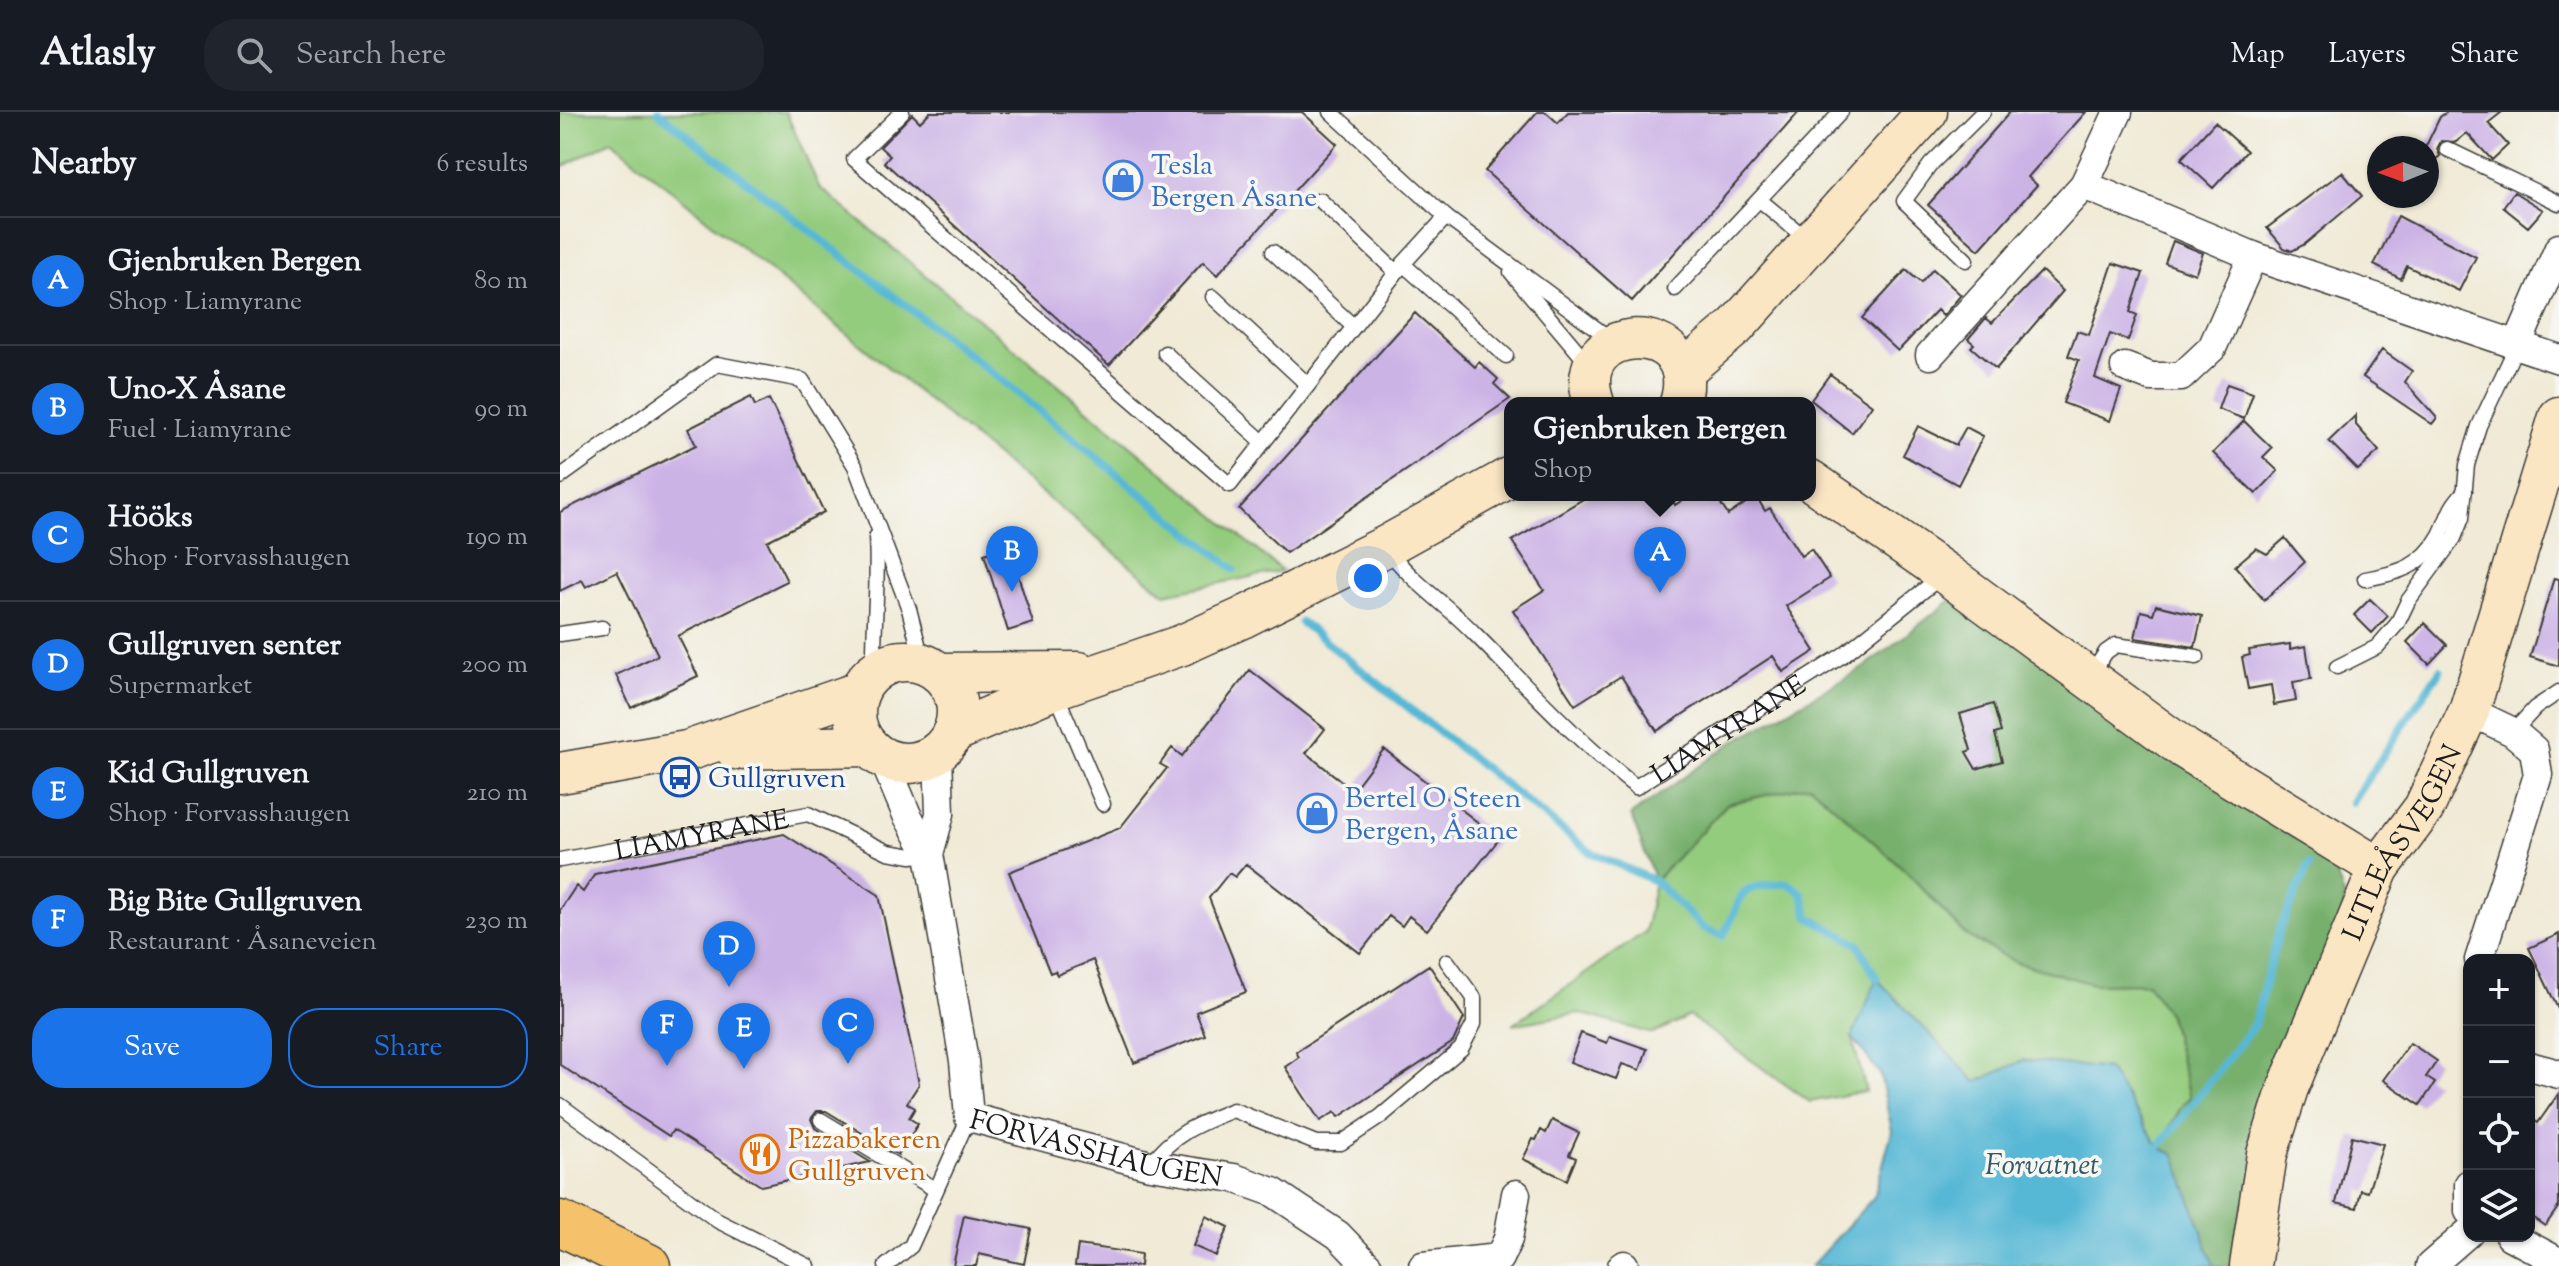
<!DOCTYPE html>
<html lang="en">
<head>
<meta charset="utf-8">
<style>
  body { margin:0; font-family:"Sorts Mill Goudy",serif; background:#20242c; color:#f1f3f6 }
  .controls { position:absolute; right:24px; bottom:24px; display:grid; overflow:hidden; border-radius:16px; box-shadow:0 2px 6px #0004 }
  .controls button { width:72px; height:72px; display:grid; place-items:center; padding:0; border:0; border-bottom:2px solid #363941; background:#171b24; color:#f1f3f6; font:40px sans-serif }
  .compass { position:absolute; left:1807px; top:24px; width:72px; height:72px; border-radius:50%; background:#171b24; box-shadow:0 2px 6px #0004; rotate:269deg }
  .you { position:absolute; left:808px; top:466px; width:28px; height:28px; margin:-20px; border:6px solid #fff; border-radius:50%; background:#1a73e8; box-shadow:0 0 0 12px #1a73e833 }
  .badge { display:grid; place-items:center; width:52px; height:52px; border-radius:50%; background:#1a73e8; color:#fff; font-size:26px; font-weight:700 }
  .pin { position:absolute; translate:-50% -66px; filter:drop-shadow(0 2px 4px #0008) }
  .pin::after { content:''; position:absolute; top:42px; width:28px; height:24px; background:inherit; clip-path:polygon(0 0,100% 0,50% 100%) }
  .popup { position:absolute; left:944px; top:285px; width:312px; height:104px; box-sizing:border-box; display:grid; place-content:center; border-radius:16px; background:#171b24; filter:drop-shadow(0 2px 6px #0005); font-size:26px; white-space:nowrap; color:#9ea1a6 }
  .popup b { font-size:30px; color:#f1f3f6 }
  .popup::after { content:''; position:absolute; left:50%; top:100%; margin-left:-16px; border:16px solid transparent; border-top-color:#171b24 }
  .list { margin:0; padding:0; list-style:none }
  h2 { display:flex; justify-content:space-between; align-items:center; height:104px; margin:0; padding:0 32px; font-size:34px }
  h2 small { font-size:26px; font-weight:400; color:#9ea1a6 }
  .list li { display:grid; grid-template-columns:52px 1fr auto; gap:24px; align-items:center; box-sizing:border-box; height:128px; padding:0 32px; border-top:2px solid #363941 }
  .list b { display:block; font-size:30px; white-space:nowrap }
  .list p { margin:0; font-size:26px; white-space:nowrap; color:#9ea1a6 }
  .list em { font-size:26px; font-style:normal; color:#9ea1a6 }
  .actions { display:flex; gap:16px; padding:24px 32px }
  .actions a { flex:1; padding:18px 0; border:2px solid #1a73e8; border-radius:32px; text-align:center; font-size:28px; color:#1a73e8 }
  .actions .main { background:#1a73e8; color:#fff }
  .icon { flex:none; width:44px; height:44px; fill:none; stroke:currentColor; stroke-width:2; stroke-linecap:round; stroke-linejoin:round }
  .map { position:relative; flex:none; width:1999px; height:1154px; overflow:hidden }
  header { display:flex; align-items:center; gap:48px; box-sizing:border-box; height:112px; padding:0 40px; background:#171b24; border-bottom:2px solid #363941 }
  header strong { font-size:38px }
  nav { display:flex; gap:44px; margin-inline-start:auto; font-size:28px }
  .search { width:560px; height:72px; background:#20242c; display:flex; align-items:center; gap:20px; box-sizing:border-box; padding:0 28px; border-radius:32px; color:#9ea1a6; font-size:30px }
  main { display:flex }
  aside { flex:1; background:#171b24 }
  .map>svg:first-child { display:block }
  .green { fill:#94cc7e; stroke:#58744d; stroke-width:2 }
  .forest { fill:#77b06d; stroke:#4a6644; stroke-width:2 }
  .water { fill:#56b8d5; stroke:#396a78; stroke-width:2 }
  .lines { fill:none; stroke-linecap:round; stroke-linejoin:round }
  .stream { stroke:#56b8d5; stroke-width:8 }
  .building { fill:#ccb3e6 }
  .lane-casing { stroke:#3c3b38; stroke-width:17 }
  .street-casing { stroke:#3c3b38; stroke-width:31 }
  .secondary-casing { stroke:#3c3b38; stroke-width:43 }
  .highway-casing { stroke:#3c3b38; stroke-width:47 }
  .lane { stroke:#fff; stroke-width:14 }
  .street { stroke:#fff; stroke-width:28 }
  .secondary { stroke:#fbe6c4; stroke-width:40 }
  .highway { stroke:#f5c16b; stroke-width:44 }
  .labels { text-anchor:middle; stroke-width:7; stroke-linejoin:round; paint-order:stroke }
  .shop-label { font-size:28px; fill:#366cbe; stroke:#f6f6f2; text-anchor:start }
  .street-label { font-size:28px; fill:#1c1c1c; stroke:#f6f6f2 }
  .transit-label { font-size:28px; fill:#164399; stroke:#f6f6f2; text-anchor:start }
  .food-label { font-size:28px; fill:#c56008; stroke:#f6f6f2; text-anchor:start }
  .water-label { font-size:30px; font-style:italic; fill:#335a66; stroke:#f6f6f2 }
</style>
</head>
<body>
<header>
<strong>Atlasly</strong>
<div class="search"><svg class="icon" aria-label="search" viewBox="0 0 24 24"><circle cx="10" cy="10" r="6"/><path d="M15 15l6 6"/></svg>Search here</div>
<nav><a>Map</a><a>Layers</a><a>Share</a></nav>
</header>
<main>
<aside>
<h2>Nearby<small>6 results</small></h2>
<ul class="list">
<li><span class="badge">A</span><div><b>Gjenbruken Bergen</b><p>Shop · Liamyrane</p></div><em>80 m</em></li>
<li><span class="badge">B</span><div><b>Uno-X Åsane</b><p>Fuel · Liamyrane</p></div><em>90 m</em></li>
<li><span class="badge">C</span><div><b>Hööks</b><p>Shop · Forvasshaugen</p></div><em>190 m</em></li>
<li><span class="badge">D</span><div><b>Gullgruven senter</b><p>Supermarket</p></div><em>200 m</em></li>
<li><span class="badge">E</span><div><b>Kid Gullgruven</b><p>Shop · Forvasshaugen</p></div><em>210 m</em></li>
<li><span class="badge">F</span><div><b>Big Bite Gullgruven</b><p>Restaurant · Åsaneveien</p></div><em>230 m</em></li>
</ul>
<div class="actions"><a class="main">Save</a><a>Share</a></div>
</aside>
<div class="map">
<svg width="1999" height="1154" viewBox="0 0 1999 1154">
  <rect width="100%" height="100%" fill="#f6f6f2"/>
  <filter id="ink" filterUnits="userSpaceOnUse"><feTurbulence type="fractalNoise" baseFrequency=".0125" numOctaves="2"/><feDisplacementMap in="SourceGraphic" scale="16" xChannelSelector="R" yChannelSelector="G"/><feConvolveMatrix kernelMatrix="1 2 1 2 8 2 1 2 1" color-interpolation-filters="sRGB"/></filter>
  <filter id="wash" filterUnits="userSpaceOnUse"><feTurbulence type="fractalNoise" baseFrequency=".006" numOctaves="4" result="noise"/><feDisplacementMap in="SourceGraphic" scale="32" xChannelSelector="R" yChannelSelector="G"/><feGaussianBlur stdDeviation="1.8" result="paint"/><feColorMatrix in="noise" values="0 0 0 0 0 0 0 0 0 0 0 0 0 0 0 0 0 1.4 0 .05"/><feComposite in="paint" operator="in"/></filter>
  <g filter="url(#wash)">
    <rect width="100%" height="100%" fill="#f0ead6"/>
    <path class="green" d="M0 0H226L259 75 722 459 605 482 51 29 0 56Z
      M1250 673 1346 759 1405 823 1455 850 1533 872 1587 871 1609 903 1630 985 1622 994 1599 1035 1548 957 1464 948 1416 971 1292 925 1306 979 1250 990 1129 904 1093 922 1019 901 952 913 1085 820 1095 769 1167 692Z"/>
    <path class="forest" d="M1394 486 1773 753 1784 784 1783 812 1675 1154H1654L1615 1044 1599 1035 1622 993 1630 985 1609 903 1587 871 1533 872 1455 850 1405 822 1346 759 1250 673 1167 692 1095 769 1071 703 1170 632 1303 556Z"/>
    <path class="water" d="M1317 867 1416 970 1464 948 1548 957 1599 1035 1615 1043 1654 1154H1251L1314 1085 1332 1019 1320 962 1292 925Z"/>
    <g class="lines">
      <path class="stream" d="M98 0 445 271 674 457
        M741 510 1030 740 1095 769 1143 816 1163 824C1188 780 1169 776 1228 771L1242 781 1249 805 1298 832 1317 867
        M1792 690 1880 558
        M1599 1035 1694 913 1719 819 1749 753"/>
    </g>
    <g id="blocks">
      <path class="building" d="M370 0H742L777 32 657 163 643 150 549 253 324 50 330 44 320 35 352 2 360 10Z
        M977 0H986L998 11 1008 0H1239L1072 189 925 59Z
        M1450 0H1526L1468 65 1477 73 1419 138 1368 93Z
        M1887 0H1942L1928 11 1948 33 1932 48 1907 21 1896 30 1881 29 1877 37 1880 44 1867 54 1865 36 1880 5Z
        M1655 10 1687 39 1653 76 1621 47Z
        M1782 60 1802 84 1745 132 1732 139 1724 136 1707 116Z
        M1954 80 1983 98 1968 115 1943 95Z
        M1838 104 1916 145 1899 179 1847 154 1841 167 1814 153Z
        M1613 129 1643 141 1635 162 1605 151Z
        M1553 151 1583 161 1570 200 1577 203 1568 228 1550 222 1535 266 1561 277 1550 309 1503 291 1519 248 1508 244 1517 219 1529 223Z
        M1373 157 1401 183 1383 204 1377 198 1338 239 1302 206 1346 158 1361 171Z
        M1482 159 1503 179 1436 257 1411 235 1414 232 1408 227 1426 206 1432 211Z
        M855 201 915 255 919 250 938 267 934 272 950 287 726 441 679 397Z
        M1822 238 1852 259 1845 270 1877 306 1872 312 1803 265Z
        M1270 262 1312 293 1292 321 1251 288Z
        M1667 272 1693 281 1684 307 1658 297Z
        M191 285 195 294 209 287 264 400 207 429 227 469 118 524 138 564 71 596 56 563 98 543 57 459 26 475 22 468 0 479V400L136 333 128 317Z
        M1796 303V313L1819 339 1798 358 1769 329Z
        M1684 309 1712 336 1703 345 1718 359 1696 382 1653 341Z
        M1358 314 1396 333 1406 315 1423 324 1398 373 1343 343Z
        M1030 383H1109L1115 393 1130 383H1155L1168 403 1196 384 1205 399 1210 396 1241 444 1251 437 1270 466 1226 494 1255 539 1223 560 1213 544 1097 619 1061 564 1015 593 953 498 984 478 952 429Z
        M1725 426 1745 450 1704 488 1675 454 1696 436 1707 442Z
        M449 435 473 511 448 519 424 442Z
        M1994 466 1999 467V554L1970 545Z
        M1810 487 1828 504 1812 521 1794 503Z
        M1596 493 1642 504 1635 535 1575 526 1581 499 1593 502Z
        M1865 511 1887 533 1869 552 1847 530Z
        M1730 532V537L1746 534 1751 567 1733 570 1736 589 1714 593 1711 573 1688 577 1682 545 1690 543 1689 538Z
        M690 558 765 617 746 641 793 678 824 637 939 727 867 818 849 804 842 814 829 804 800 841 686 752 675 765 669 761 649 786 686 880 636 900 645 923 574 951 533 848 497 863 495 859 490 861 449 760 560 716 607 656 600 652 612 636 622 644Z
        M1433 592 1441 620 1435 622 1442 649 1416 657 1406 640 1411 638 1400 602Z
        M224 722 319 783 359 972 347 991 355 996 349 1006 358 1012 338 1043 266 999H257L251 1007 255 1016 310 1050 201 1074 113 1018 109 1024 0 953V798L16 774 23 780 35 762Z
        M1999 822V899L1969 836Z
        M869 853 904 906 893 930 779 1005 775 1000 760 1009 725 955 739 945 736 940Z
        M1021 921 1047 931 1050 924 1087 937 1080 958 1062 952 1056 967 1010 950Z
        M1850 931 1877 949 1866 965 1875 971 1860 993 1823 968Z
        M1999 981V1094L1985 1114 1969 1103V1005L1978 1011Z
        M992 1008 1019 1021 1009 1043 1016 1046 1007 1068 963 1047 973 1027 976 1028 981 1018 986 1021Z
        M1792 1024 1823 1032 1808 1080 1801 1078 1797 1096 1776 1091Z
        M404 1103 471 1117 464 1152 419 1142 416 1154H393Z
        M646 1104 669 1115 656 1144 633 1134Z
        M518 1133 581 1142 580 1154H515Z"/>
    </g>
  </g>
  <g filter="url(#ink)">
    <use href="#blocks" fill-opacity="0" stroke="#3c3b38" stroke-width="2"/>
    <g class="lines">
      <defs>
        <g id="lane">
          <path d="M342 0 294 47 670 373 843 152 886 105"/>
          <path d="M771 0 886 105 1053 229"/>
          <path d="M1887 37 1999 91"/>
          <path d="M760 88 836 160"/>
          <path d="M1201 89 1250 130"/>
          <path d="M713 140 793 214"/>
          <path d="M1406 148 1344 89 1371 52 1423 0"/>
          <path d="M843 152 946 244"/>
          <path d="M951 160 1030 254"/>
          <path d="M1115 177 1281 0"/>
          <path d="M653 185 748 273"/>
          <path d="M605 241 703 330"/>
          <path d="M0 365 157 252 242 268 295 354 349 497 363 551"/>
          <path id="s1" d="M826 435C850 469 885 491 914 521 968 575 1015 627 1076 675L1283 543 1384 462"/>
          <path d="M1805 467C1839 461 1862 455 1880 423 1890 403 1887 398 1905 379"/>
          <path d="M0 522 42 516"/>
          <path d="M1777 555 1817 535 1837 512 1848 489 1894 426 1902 406 1907 353 1919 314 1958 231"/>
          <path d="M314 560C313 514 319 471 316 425"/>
          <path d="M1531 563 1546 540 1556 533 1637 545"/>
          <path d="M495 579 543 692"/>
          <path d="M1953 620 1975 596 1999 580"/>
          <path id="s2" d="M0 748 248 702 328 740 352 744 369 742"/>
          <path d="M0 993 158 1109 248 1154"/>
          <path d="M261 1008 376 1078"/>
          <path d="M590 1053C612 1022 638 1012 673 998L756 1031H781L820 1005 901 937 914 912V886L887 849"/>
          <path d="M326 1154 351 1134 409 1005"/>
        </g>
        <g id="street">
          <path d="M1524 73 1558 0"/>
          <path d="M1958 231 1999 136"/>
          <path d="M1370 243 1524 73 1693 144 1999 247"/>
          <path d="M1565 255 1591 265H1621L1652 236 1693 144"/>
          <path d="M1909 599 1953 620 1974 638 1978 663 1919 848"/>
          <path id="s3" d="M323 646 347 703 369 742 404 949 409 1005 590 1053 674 1066 713 1080 778 1123 808 1154"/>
          <path d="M369 742 380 702 378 641"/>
          <path d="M1969 954 1999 962"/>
          <path d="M1909 1072V1099"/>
          <path d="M1950 1124 1999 1150"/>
          <path d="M863 1154 939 1146 948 1127 956 1082"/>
          <path d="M1062 1154 1064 1153"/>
          <path d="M1870 1154 1909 1120"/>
        </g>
        <g id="secondary">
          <path d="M1122 260 1176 214 1367 0"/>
          <path d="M1034 291C1005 208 1146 204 1120 291"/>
          <path d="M1250 368 1385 461 1625 637 1819 756"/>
          <circle cx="346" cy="600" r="51"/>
          <path d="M380 561 519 560"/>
          <path d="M394 620 494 577 622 533 682 506 826 434 950 365"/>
          <path d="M175 637 308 634"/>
          <path d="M0 661 127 639 299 580"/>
          <path id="s4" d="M1690 1154 1707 1042 1728 976 1819 756 1864 696 1909 599 1999 305"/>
        </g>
        <path id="highway" d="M0 1111 88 1154"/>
      </defs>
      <use href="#lane" class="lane-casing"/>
      <use href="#street" class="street-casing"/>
      <use href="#secondary" class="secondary-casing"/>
      <use href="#highway" class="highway-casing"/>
      <use href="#lane" class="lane"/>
      <use href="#street" class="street"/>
      <use href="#secondary" class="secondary"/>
      <use href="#highway" class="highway"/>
    </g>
  </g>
  <defs>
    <symbol id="shop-ring" viewBox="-11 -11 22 22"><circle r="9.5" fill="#f6f6f2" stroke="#3f7fe0" stroke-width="1.5"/><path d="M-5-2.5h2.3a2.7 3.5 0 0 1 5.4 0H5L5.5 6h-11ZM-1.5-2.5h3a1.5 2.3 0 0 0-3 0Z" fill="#3f7fe0"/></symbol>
    <symbol id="bus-ring" viewBox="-11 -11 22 22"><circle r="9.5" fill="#f6f6f2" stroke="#1a4fb4" stroke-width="1.5"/><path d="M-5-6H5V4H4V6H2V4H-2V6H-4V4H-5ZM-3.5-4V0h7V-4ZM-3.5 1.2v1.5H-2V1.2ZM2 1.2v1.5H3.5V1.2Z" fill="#1a4fb4"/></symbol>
    <symbol id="restaurant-ring" viewBox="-11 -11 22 22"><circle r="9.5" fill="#f6f6f2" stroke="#e8710a" stroke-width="1.5"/><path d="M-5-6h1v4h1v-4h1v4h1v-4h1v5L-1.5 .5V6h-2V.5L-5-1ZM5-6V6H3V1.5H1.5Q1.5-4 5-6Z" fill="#e8710a"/></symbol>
  </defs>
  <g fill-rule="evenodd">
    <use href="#shop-ring" x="541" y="46" width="44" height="44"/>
    <use href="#bus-ring" x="98" y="643" width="44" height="44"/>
    <use href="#shop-ring" x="735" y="679" width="44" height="44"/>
    <use href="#restaurant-ring" x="178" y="1020" width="44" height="44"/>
  </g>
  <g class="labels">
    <g class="shop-label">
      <text x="591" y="62">Tesla<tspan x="591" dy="32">Bergen Åsane</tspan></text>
      <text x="785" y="695">Bertel O Steen<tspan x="785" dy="32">Bergen, Åsane</tspan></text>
    </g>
    <g class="street-label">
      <text dy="10" stroke="none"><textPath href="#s1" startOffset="456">LIAMYRANE</textPath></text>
      <text dy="10" stroke="none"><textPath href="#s2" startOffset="144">LIAMYRANE</textPath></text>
      <text dy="10" stroke="none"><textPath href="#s4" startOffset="454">LITLEÅSVEGEN</textPath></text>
      <text dy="10" stroke="none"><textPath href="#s3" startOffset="504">FORVASSHAUGEN</textPath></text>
    </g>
    <g class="transit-label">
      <text x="148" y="675">Gullgruven</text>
    </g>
    <g class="food-label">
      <text x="228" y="1036">Pizzabakeren<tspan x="228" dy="32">Gullgruven</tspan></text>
    </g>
    <g class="water-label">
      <text x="1482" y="1062">Forvatnet</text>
    </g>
  </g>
</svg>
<div class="controls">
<button>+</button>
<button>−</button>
<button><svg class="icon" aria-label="locate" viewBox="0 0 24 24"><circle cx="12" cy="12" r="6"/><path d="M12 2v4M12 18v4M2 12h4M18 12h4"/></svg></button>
<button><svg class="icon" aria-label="layers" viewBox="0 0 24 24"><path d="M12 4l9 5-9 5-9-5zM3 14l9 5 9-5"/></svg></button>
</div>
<svg class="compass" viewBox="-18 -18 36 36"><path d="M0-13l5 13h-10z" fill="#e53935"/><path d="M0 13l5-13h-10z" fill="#9ea1a6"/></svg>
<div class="you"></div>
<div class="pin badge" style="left:1100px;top:481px">A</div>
<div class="popup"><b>Gjenbruken Bergen</b>Shop</div>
<div class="pin badge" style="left:452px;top:480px">B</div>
<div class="pin badge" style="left:288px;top:952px">C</div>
<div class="pin badge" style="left:169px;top:875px">D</div>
<div class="pin badge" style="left:184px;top:957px">E</div>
<div class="pin badge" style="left:107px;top:954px">F</div>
</div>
</main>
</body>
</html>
